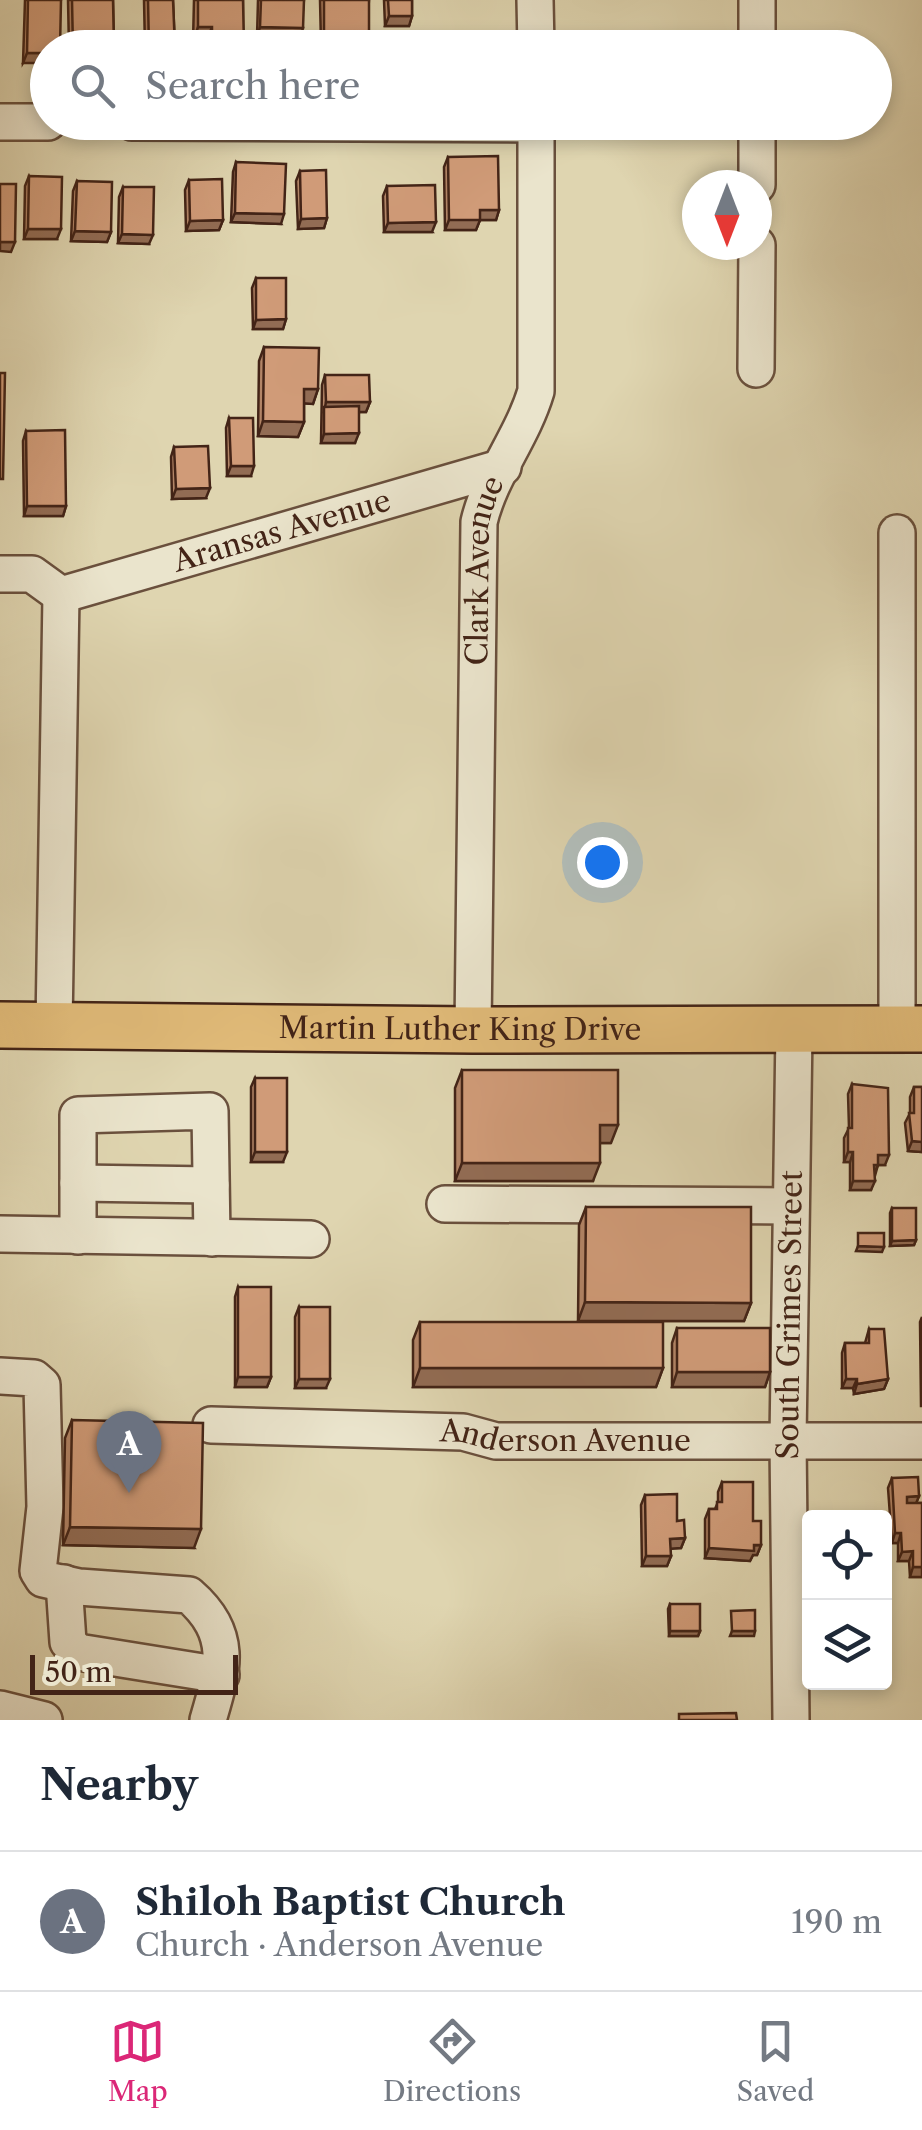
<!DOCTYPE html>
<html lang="en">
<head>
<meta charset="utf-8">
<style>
  body { margin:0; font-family:"Libre Caslon Text",serif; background:#f2f2f3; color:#1f2937 }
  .controls { position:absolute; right:30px; bottom:30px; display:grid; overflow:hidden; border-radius:10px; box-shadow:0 5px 15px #0003 }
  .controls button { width:90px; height:90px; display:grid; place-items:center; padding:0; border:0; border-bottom:2px solid #e0e1e3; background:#fff; color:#1f2937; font:50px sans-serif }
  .compass { position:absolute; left:682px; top:170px; width:90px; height:90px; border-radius:50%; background:#fff; box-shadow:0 5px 15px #0003; rotate:180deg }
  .scale { position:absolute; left:30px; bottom:25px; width:208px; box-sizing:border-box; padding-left:10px; border:5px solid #432417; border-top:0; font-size:28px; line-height:35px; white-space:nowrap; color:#432417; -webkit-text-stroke:8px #eae4cc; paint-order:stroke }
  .you { position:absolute; left:602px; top:862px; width:35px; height:35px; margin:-25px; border:8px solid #fff; border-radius:50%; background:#1a73e8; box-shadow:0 0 0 15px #1a73e833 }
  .badge { display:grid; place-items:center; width:65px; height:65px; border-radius:50%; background:#db2777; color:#fff; font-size:32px; font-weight:700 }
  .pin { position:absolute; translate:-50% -82px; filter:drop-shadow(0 2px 5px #0008) }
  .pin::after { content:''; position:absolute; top:52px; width:35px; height:30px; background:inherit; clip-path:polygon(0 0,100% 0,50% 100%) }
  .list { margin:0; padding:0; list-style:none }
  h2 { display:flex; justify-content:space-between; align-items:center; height:130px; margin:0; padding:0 40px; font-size:42px }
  h2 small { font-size:32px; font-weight:400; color:#747a83 }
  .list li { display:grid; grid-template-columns:65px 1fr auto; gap:30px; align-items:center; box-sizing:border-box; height:140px; padding:0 40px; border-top:2px solid #e0e1e3 }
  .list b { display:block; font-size:38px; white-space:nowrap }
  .list p { margin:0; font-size:32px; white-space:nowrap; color:#747a83 }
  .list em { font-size:32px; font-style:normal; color:#747a83 }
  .icon { flex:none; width:55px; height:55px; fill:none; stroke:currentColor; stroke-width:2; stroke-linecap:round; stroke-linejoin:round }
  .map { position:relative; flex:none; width:922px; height:1720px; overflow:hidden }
  .search { position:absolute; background:#fff; box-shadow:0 5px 15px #0003; left:30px; right:30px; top:30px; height:110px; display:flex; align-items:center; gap:25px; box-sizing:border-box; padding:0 35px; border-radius:55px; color:#747a83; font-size:38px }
  .sheet { height:270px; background:#fff }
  nav { display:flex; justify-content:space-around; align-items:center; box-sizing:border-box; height:140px; border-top:2px solid #e0e1e3; background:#fff; font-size:28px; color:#747a83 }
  nav a { display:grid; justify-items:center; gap:5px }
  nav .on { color:#db2777 }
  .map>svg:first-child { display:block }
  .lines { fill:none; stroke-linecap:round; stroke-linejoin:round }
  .minor-casing { stroke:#6a503d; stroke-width:40 }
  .major-casing { stroke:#432417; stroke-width:50 }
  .minor { stroke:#eae4cc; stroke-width:35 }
  .major { stroke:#e0ba78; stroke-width:45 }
  .wall { fill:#b38567; stroke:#432417; stroke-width:2.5 }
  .shaded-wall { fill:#926c54; stroke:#432417; stroke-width:2.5 }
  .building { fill:#d09b78; stroke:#432417; stroke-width:2.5 }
  .labels { text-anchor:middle; stroke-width:9; stroke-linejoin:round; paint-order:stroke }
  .street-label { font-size:30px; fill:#432417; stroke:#eae4cc }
</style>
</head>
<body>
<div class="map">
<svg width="922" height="1720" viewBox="0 0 922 1720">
  <rect width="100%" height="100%" fill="#dfd5b0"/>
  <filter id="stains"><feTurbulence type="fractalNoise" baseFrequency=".002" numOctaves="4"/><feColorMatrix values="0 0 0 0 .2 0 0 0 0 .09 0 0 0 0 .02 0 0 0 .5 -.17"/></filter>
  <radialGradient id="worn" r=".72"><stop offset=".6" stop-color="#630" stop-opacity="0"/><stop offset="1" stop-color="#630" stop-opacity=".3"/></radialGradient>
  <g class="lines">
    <defs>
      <g id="minor">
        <path d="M535 0 536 48"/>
        <path d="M757 48V0"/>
        <path d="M0 122H48"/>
        <path d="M132 122 536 124"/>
        <path d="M757 185V122"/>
        <path d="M756 369 757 245"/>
        <path d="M0 574H32L61 595"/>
        <path id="s1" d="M61 595 503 467"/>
        <path d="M54 1026 61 595"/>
        <path d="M897 1029V533"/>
        <path id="s2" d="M473 1030 479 522C490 475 522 438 536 391V122"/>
        <path d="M78 1183 211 1185"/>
        <path d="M445 1204 791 1206"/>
        <path d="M0 1234 311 1239"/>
        <path d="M78 1236V1115L210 1111 212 1238"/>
        <path d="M0 1376 34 1378 42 1385 45 1507 38 1571 43 1579 79 1587 189 1595C234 1634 223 1669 208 1720"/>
        <path id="s3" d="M211 1425 463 1432 496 1441H922"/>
        <path d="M64 1583 68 1642 78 1652 221 1675"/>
        <path d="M0 1709 44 1720"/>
        <path id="s4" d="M791 1720 788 1440 794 1030"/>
      </g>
      <g id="major">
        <path id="s5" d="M0 1025 473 1030 922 1029"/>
      </g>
    </defs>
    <use href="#minor" class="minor-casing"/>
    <use href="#major" class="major-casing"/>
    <use href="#minor" class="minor"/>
    <use href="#major" class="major"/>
  </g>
  <path class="wall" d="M25 0H61L23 63Z
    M68 0H113L114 48H69Z
    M144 0H173L175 48H145Z
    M194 0H243V48H207L206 42H193Z
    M258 0H304L300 38 257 37Z
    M320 0H369L366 43 321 44Z
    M384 0H412V16L409 26H385Z
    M448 157 499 210 496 220H480L476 230H445L444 167Z
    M236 162 281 224 231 222 233 172Z
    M300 171 327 218 324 228 298 229 296 181Z
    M29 176 57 239H24L25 186Z
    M189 180 223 220 219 230 186 231 185 190Z
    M77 181 111 232 107 242 71 241 73 191Z
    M387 186 432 232H384L383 196Z
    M123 187 149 244 118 243 119 197Z
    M256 278 286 319 283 329H253L252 288Z
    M264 347 318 389 313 404 304 403V422L298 437 258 436 259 361Z
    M325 375 370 402 366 412H359L355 443H321L322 385Z
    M229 418 251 476H227L226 428Z
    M26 431 66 506 63 516H24L23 441Z
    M174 447 206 498 172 499 171 457Z
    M462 1070 611 1143H600L593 1181H455V1088Z
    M255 1078 283 1162H251V1087Z
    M852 1084 885 1165H878L871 1190H850V1162H844V1138L849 1128 848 1094Z
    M914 1087H922V1152L908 1151 905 1123 910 1113V1097Z
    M586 1207 751 1303 744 1321H578L579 1225Z
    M892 1208 916 1240 914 1245 890 1246V1213Z
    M238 1287 271 1377 267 1387H235V1297Z
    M299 1307 326 1388H295V1317Z
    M922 1317V1406H921L920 1322Z
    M420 1322 663 1368 656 1387H413V1340Z
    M677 1328 770 1372 765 1387H672V1343Z
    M869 1329 888 1379 884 1389 854 1394 853 1388H842V1353L845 1343H865Z
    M72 1420 194 1548 63 1545 65 1438Z
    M892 1478 919 1496 916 1503H922V1577H910L909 1561H898V1543H892L888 1488Z
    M722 1482 753 1521 761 1545 757 1555H753L750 1561 705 1558V1519L709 1509H715L718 1502V1492Z
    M645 1495 677 1521 685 1538 681 1548H670L671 1556 667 1566H642L641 1505Z
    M670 1604 700 1631 698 1636H669L668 1609Z"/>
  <path class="shaded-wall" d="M389 16H412L409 26H385Z
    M198 27H212L206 42H193Z
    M260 27 303 28 300 38 257 37Z
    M369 33 366 43 321 44 324 34Z
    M27 53H48V63H23Z
    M480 210H499L496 220H480L476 230H445L449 220Z
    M235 213 284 214 281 224 231 222Z
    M327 218 324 228 298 229 301 219Z
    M223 220 219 230 186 231 190 221Z
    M436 222 432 232H384L388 223Z
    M28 229H61L57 239H24Z
    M75 231 111 232 107 242 71 241Z
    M122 234 153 235 149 244 118 243Z
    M0 242H15L11 252 0 251Z
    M286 319 283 329H253L256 320Z
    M304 389H318L313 404 299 403Z
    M326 402H370L366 412H324Z
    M263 421 304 422 298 437 258 436Z
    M359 433 355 443H321L324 434Z
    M231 466H254L251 476H227Z
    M210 488 206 498 172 499 176 489Z
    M27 506H66L63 516H24Z
    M600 1125H618L611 1143H593Z
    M912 1141 922 1142V1152L908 1151Z
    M255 1152H287L283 1162H251Z
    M848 1152H853L850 1162H844Z
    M878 1155H889L885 1165H878L874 1174H871Z
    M462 1163H600L593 1181H455Z
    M853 1181H875L871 1190H850Z
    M916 1240 914 1245 890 1246 892 1241Z
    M858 1246 884 1247 882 1252 856 1251Z
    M585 1302 751 1303 744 1321H578Z
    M420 1368H663L656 1387H413Z
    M677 1372H770L765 1387H672Z
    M238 1377H271L267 1387H235Z
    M299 1379H330L326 1388H295Z
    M846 1379H857L853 1388H842Z
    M888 1379 884 1389 854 1394 857 1384Z
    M919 1496 915 1506H903L907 1497Z
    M70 1527 201 1529 194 1548 63 1545Z
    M895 1533H901L898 1543H892Z
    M685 1538 681 1548 667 1549 670 1539Z
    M761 1545 757 1555H753L750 1561 705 1558 709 1548Z
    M913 1551 909 1561H898L902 1552Z
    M646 1556H671L667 1566H642Z
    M913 1567H922V1577H910Z
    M670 1631H700L698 1636H669Z
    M732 1631H755L754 1636H730Z"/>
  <path class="building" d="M28 0H61L60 48H48V53H27Z
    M72 0H113L114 48H73Z
    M148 0H173L175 48H149Z
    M198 0H243L244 46H212V27H198Z
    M261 0H304L303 28 260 27Z
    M324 0H369V33L324 34Z
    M388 0H412V16H389Z
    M498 156 499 210H480V220H449L448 157Z
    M236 162 286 164 284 214 235 213Z
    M326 170 327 218 301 219 300 171Z
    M29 176 62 177 61 229H28Z
    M222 179 223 220 190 221 189 180Z
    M77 181 112 182 111 232 75 231Z
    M0 184H16L15 242H0Z
    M435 185 436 222 388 223 387 186Z
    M123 187H154L153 235 122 234Z
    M256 278H286V319L256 320Z
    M264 347 319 348 318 389H304V422L263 421Z
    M0 373H5L3 479H0Z
    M325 375H369L370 402H326Z
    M359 406V433L324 434V407Z
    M229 418H253L254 466H231Z
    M65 430 66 506H27L26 431Z
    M208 446 210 488 176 489 174 447Z
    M462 1070H618V1125H600V1163H462Z
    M255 1078H287V1152H255Z
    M852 1084 888 1088 889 1155H878V1165H874L875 1181H853V1152H848V1128H852Z
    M914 1087H922V1142L912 1141 909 1113H914Z
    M586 1207H751V1303L585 1302Z
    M892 1208H916V1240L892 1241Z
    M858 1233H884V1247L858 1246Z
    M238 1287H271V1377H238Z
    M299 1307H330V1379H299Z
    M420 1322H663V1368H420Z
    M677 1328H770V1372H677Z
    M869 1329H884L888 1379 857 1384V1379H846L845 1343H869Z
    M72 1420 203 1423 201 1529 70 1527Z
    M918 1477 919 1496 907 1497V1503H922V1567H913V1551L902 1552 901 1533H895L892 1478Z
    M722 1482H753V1521H761V1545H754V1551L709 1548V1509H717V1502H722Z
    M677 1494V1521L684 1520 685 1538 670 1539 671 1556H646L645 1495Z
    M670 1604H700V1631H670Z
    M755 1610V1631H732L731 1611Z
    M736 1713 737 1720H679V1714Z"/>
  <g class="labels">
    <g class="street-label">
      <text dy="10" stroke="none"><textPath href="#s1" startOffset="230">Aransas Avenue</textPath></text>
      <text dy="10" stroke="none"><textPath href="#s2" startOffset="460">Clark Avenue</textPath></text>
      <text dy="10" stroke="none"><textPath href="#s5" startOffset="460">Martin Luther King Drive</textPath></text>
      <text dy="10" stroke="none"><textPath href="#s4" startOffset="405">South Grimes Street</textPath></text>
      <text dy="10" stroke="none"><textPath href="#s3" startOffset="355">Anderson Avenue</textPath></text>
    </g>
  </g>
  <rect width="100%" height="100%" filter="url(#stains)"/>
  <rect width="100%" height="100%" fill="url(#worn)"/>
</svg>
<div class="controls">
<button><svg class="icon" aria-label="locate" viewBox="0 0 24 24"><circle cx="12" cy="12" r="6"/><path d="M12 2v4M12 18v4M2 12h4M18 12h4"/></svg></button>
<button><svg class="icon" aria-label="layers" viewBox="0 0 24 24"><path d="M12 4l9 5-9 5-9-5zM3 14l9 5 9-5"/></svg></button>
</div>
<svg class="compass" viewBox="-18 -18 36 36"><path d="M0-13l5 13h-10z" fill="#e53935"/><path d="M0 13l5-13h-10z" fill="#747a83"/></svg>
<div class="scale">50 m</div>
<div class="you"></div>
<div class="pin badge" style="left:129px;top:1493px;background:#6b7280">A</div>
<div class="search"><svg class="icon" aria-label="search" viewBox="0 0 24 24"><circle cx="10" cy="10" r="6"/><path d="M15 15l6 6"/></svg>Search here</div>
</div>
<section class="sheet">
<h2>Nearby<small></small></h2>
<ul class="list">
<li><span class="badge" style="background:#6b7280">A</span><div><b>Shiloh Baptist Church</b><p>Church · Anderson Avenue</p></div><em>190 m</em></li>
</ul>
</section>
<nav>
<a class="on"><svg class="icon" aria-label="map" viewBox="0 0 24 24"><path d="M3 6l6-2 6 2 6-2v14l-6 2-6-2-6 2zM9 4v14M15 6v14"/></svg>Map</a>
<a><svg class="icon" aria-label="directions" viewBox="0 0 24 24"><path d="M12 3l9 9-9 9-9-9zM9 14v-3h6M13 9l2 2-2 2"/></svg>Directions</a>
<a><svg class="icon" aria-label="saved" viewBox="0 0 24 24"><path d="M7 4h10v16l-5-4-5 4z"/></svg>Saved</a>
</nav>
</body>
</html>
